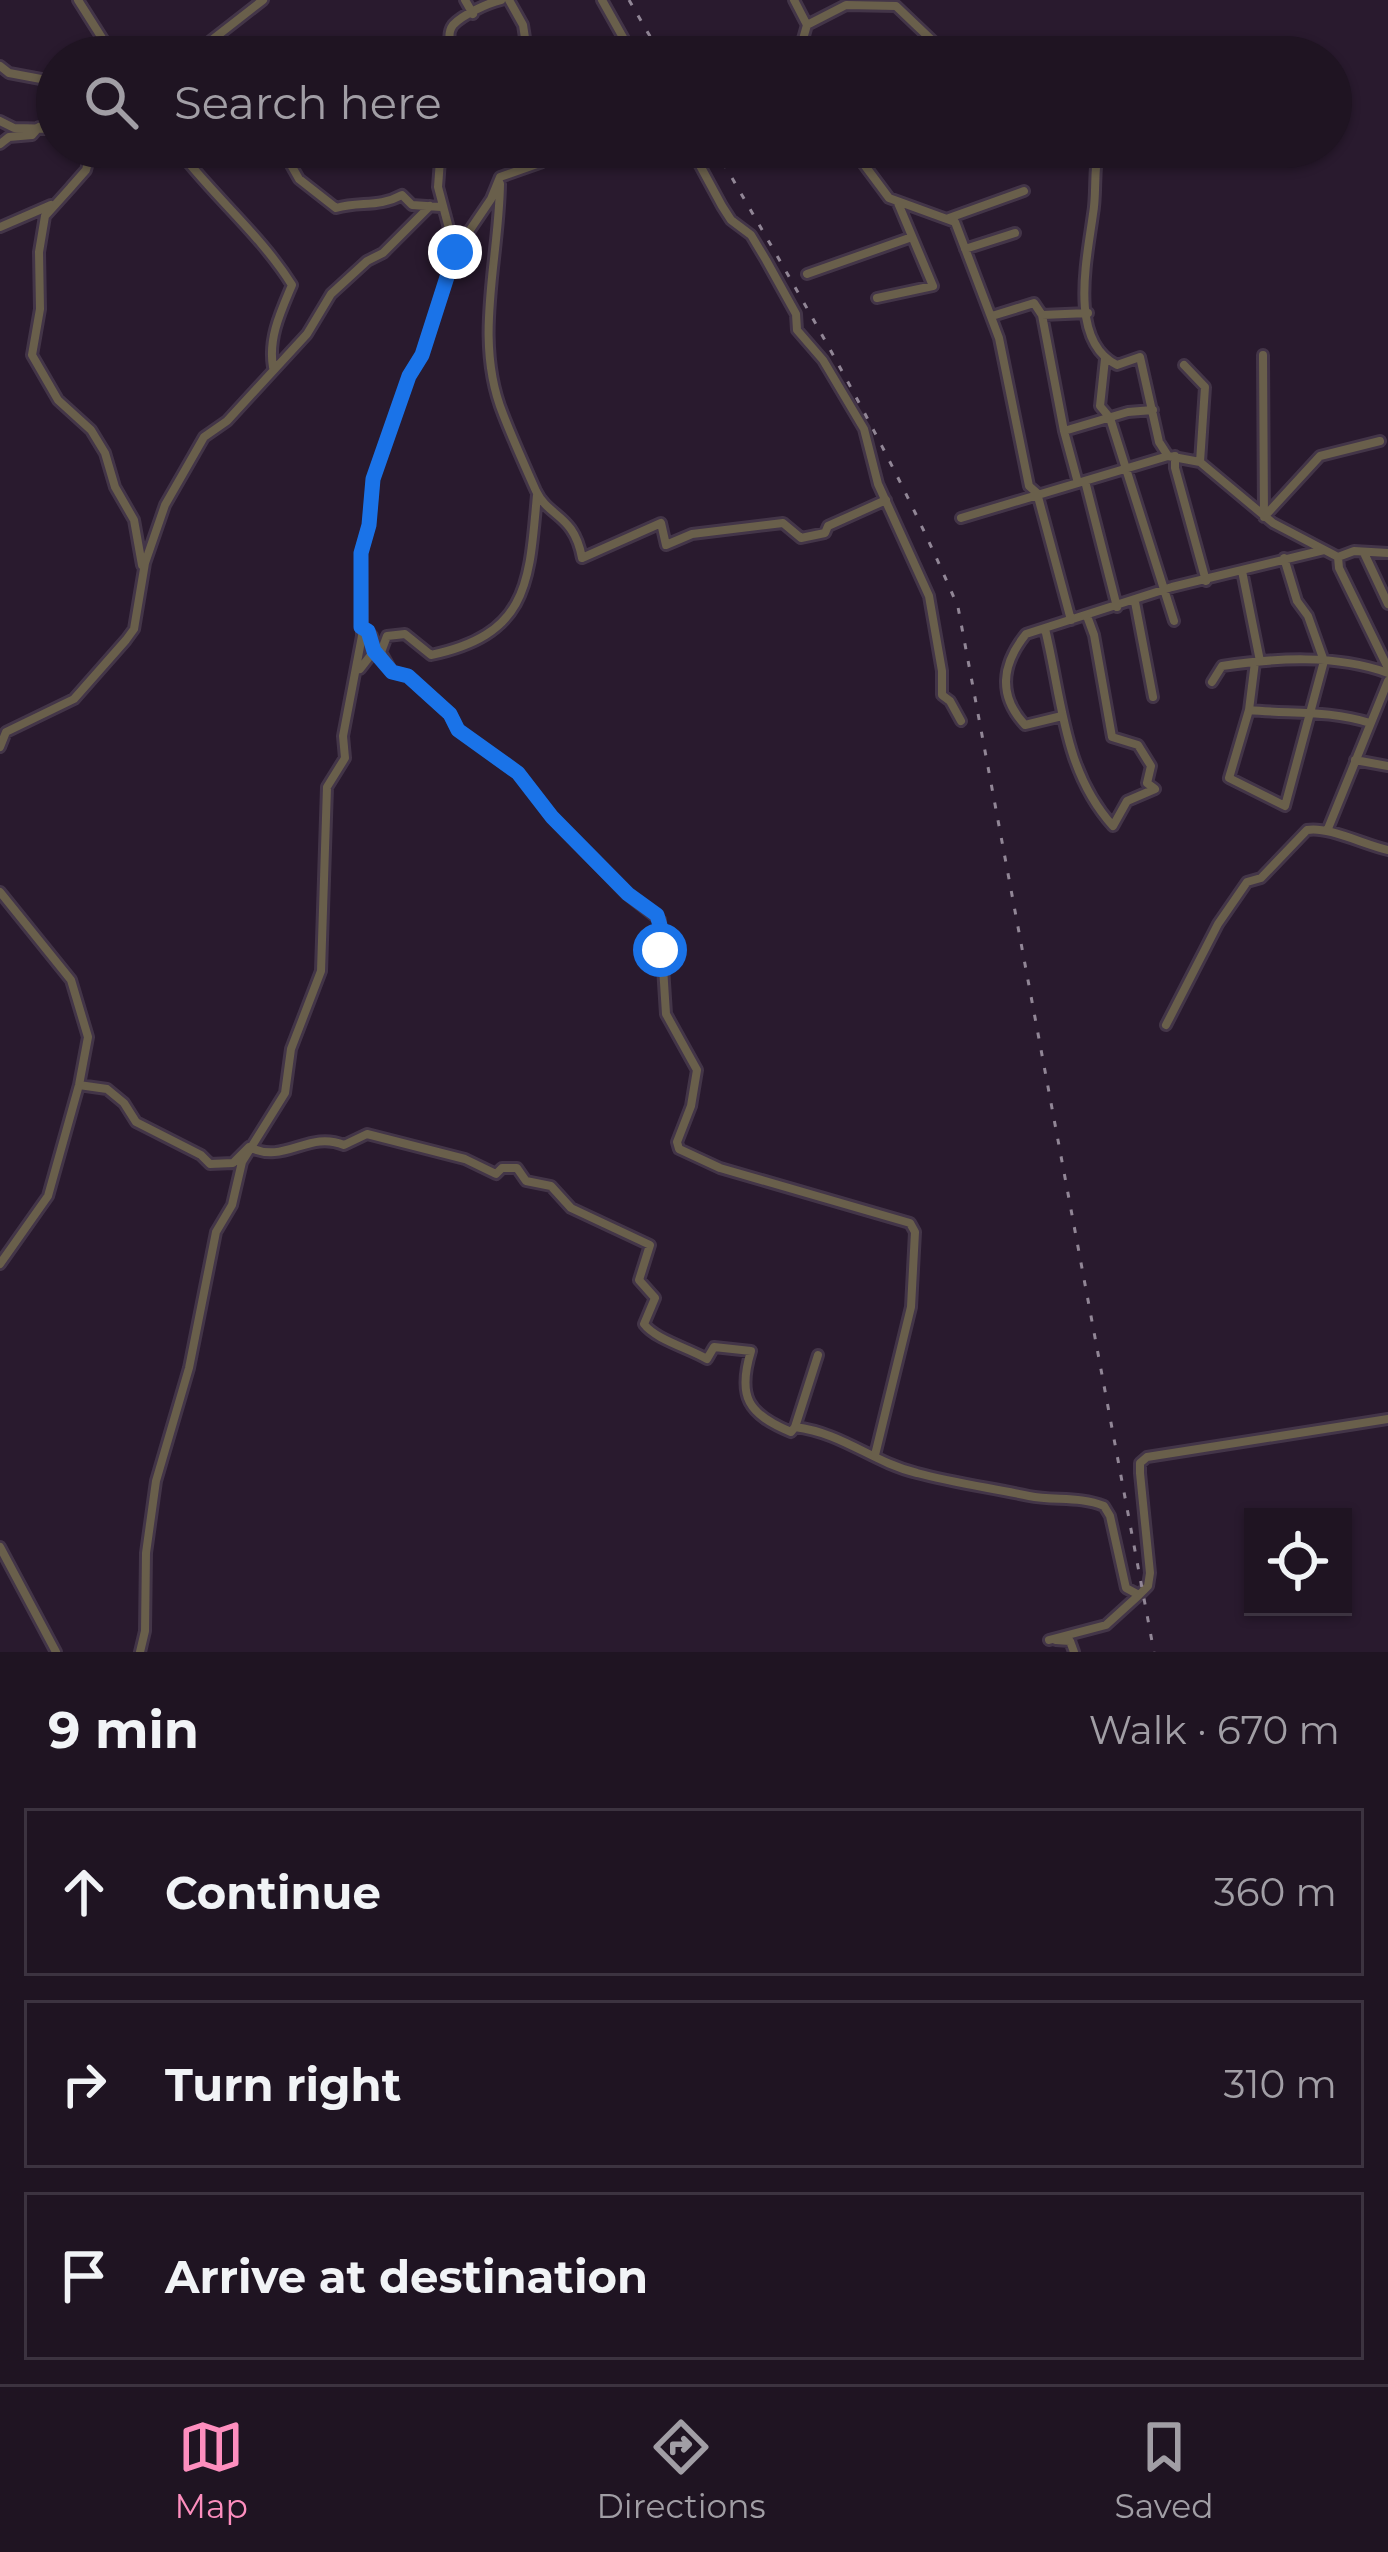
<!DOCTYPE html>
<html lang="en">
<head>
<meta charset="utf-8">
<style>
  body { margin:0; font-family:Montserrat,sans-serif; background:#271d2a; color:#f1f3f6 }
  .controls { position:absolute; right:36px; bottom:36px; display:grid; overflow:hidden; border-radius:0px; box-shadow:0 3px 9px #0004 }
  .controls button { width:108px; height:108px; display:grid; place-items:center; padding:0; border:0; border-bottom:3px solid #3c3340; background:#1f1422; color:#f1f3f6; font:60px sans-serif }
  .stop { position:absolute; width:36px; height:36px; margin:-27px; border:9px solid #1a73e8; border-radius:50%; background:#fff }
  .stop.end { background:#1a73e8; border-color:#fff; box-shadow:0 3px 12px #0008 }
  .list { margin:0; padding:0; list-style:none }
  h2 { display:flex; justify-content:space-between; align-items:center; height:156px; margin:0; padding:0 48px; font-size:51px }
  h2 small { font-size:39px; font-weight:400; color:#a19ea5 }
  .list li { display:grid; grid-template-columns:78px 1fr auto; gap:36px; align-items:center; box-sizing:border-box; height:168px; margin:0 24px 24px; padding:0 24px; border:3px solid #3c3340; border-radius:0px }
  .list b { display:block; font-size:45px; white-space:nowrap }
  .list em { font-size:39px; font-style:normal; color:#a19ea5 }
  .icon { flex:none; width:66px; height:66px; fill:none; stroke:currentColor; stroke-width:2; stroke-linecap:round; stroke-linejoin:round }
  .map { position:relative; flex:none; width:1388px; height:1652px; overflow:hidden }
  .search { position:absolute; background:#1f1422; box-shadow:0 3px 9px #0004; left:36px; right:36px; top:36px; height:132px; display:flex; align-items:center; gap:30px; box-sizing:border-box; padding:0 42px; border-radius:66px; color:#a19ea5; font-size:45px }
  .sheet { height:732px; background:#1f1422 }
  nav { display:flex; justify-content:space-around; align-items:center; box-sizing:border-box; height:168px; border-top:3px solid #3c3340; background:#1f1422; font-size:33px; color:#a19ea5 }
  nav a { display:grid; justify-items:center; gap:6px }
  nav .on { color:#fd8ebe }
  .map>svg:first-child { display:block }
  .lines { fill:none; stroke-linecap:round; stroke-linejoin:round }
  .minor-casing { stroke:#433548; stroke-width:14 }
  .minor { stroke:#695f4b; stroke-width:8 }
  .rail { stroke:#918696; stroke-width:3; stroke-dasharray:6 12; stroke-linecap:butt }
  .route { stroke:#1a73e8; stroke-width:15 }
</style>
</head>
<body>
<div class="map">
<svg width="1388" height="1652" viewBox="0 0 1388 1652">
  <rect width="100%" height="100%" fill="#291a2e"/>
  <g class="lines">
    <defs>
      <path id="minor" d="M78 0 114 57
        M465 0 473 14
        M509 0 523 25 528 57
        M602 0 634 57
        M794 0 807 25 803 39 811 57
        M807 25 846 5 896 6 938 46 942 57
        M190 57 263 0
        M453 57C451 48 446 34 453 25 462 15 488 3 501 0
        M0 66 9 73 57 82
        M0 121 14 128 57 129
        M0 144 9 137 32 135 39 127
        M176 147C213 196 260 234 292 285 281 311 268 338 273 367
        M276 147 282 149 299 179 336 208C361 201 378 208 402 195L412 205 441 207
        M441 147 438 187 455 251
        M690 147 722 206 731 220 751 235 766 260 796 314 797 330 823 360 864 429 878 484 929 596 942 671V695L950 701 961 721
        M851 147 889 198 955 222 999 338 1029 486 1037 493 1071 620
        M1099 147C1093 170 1097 192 1093 214 1087 259 1068 341 1117 365L1140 357 1159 442 1168 456
        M500 184C499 261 473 340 503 414 513 440 525 466 536 491 549 518 574 514 582 558L661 523 666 545 692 534 783 523 801 538 825 533 828 526 886 500
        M72 186 45 216 39 252 40 309 32 355 58 400 91 430 105 453 115 487 134 520 142 565
        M71 187 86 170 92 147
        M949 218 1024 191
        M0 227 51 205
        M965 249 1015 233
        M807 274 912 237
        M877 298 933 286 898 203
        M1042 315 1064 431 1078 483
        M992 316 1034 303 1042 315 1088 313
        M1263 355 1264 517 1320 456 1380 441
        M1105 359 1100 406 1110 418 1174 621
        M1184 365 1205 387 1200 462
        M1064 431 1128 412 1153 410
        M1175 456V468L1206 581
        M1085 481 1117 607
        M961 518 1168 456 1200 462 1273 523 1338 557 1354 551 1388 553
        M1364 553 1388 604
        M1338 557 1339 568 1388 668
        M1242 571 1260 661
        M1135 602 1153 697
        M362 627 372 636 377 654
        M1045 629C1062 698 1063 771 1113 826L1127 801 1155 789 1147 783 1151 766 1138 745 1112 737 1094 635 1087 616
        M381 652 392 672 408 676 450 714 458 730 518 773 552 817 627 894 660 920 666 1014 697 1070 691 1106 677 1142 679 1149 720 1168 910 1223 915 1232 911 1307 875 1455
        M1255 662 1249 710C1291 714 1330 710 1370 723
        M360 669 374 651 381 652 387 636 405 634 431 655C530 634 529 581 537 495
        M1212 682 1222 666C1275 658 1336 654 1388 673
        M1249 710 1229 778 1285 806 1324 661 1308 616 1297 601 1284 558
        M1062 716 1025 725C998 696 1001 665 1026 634L1172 587 1324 550
        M0 747 6 732 74 699 126 640 134 629 145 563 165 505 204 437 227 421 307 334 331 294 367 261 383 253 430 206
        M1355 760 1388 766
        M1327 831 1388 681
        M0 892 71 980 88 1037 79 1085 48 1196 0 1264
        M1166 1025 1218 924 1247 882 1261 878 1307 830C1328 826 1365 845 1388 850
        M79 1085 107 1089 124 1103 136 1122 201 1155 210 1164 233 1163 249 1147C285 1165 308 1130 344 1145L367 1134 465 1159 496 1174 502 1168H517L526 1181 551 1186 571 1208 650 1245 639 1280 655 1298 644 1324C655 1339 688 1348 707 1359L714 1347 751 1351C737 1397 748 1414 791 1432L795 1427C843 1433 872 1462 917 1473 954 1483 992 1488 1029 1496 1054 1501 1080 1496 1104 1506L1110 1516 1126 1588 1139 1595 1148 1586 1150 1573 1140 1473V1463L1147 1457 1388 1419
        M795 1427 818 1355
        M0 1547 56 1652
        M1049 1640 1106 1625 1139 1595
        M1056 1640 1070 1641 1074 1652
        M140 1652 145 1631 146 1553 156 1481 189 1368 216 1232 232 1205 242 1162 285 1093 291 1049 321 971 327 787 345 758 343 736 362 636 361 553 369 525 373 479 409 376 422 355 455 252 491 199 500 177 540 163 539 147"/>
    </defs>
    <use href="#minor" class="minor-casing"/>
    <use href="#minor" class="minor"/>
    <path class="rail" d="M629 0 662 57
      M714 147C801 297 890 447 958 607L1154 1652"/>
  </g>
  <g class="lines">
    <path class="route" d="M455 252 422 355 409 376 373 479 369 525 361 553V627L368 631 374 651 392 672 408 676 450 714 458 730 518 773 552 817 628 894 657 915 661 929 660 950"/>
  </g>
</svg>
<div class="controls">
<button><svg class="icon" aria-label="locate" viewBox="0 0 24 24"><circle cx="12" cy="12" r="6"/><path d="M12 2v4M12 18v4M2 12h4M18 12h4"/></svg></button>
</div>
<div class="stop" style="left:660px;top:950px"></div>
<div class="stop end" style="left:455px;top:252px"></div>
<div class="search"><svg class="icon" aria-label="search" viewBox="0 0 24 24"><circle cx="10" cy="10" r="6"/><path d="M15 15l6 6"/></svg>Search here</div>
</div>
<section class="sheet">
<h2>9 min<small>Walk · 670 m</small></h2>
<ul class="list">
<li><svg class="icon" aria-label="ahead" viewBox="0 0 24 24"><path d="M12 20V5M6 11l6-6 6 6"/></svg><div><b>Continue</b></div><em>360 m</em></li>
<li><svg class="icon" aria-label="right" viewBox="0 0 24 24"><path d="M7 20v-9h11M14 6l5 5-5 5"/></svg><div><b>Turn right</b></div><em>310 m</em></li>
<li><svg class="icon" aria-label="arrive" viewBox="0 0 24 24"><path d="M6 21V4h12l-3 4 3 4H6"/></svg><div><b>Arrive at destination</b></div></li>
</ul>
</section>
<nav>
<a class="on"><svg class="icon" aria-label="map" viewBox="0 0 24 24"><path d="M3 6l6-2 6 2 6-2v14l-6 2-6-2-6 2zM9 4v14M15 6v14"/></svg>Map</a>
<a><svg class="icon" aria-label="directions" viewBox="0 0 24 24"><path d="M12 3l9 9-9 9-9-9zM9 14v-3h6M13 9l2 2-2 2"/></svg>Directions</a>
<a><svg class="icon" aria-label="saved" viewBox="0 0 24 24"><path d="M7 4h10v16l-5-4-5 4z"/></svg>Saved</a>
</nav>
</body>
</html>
